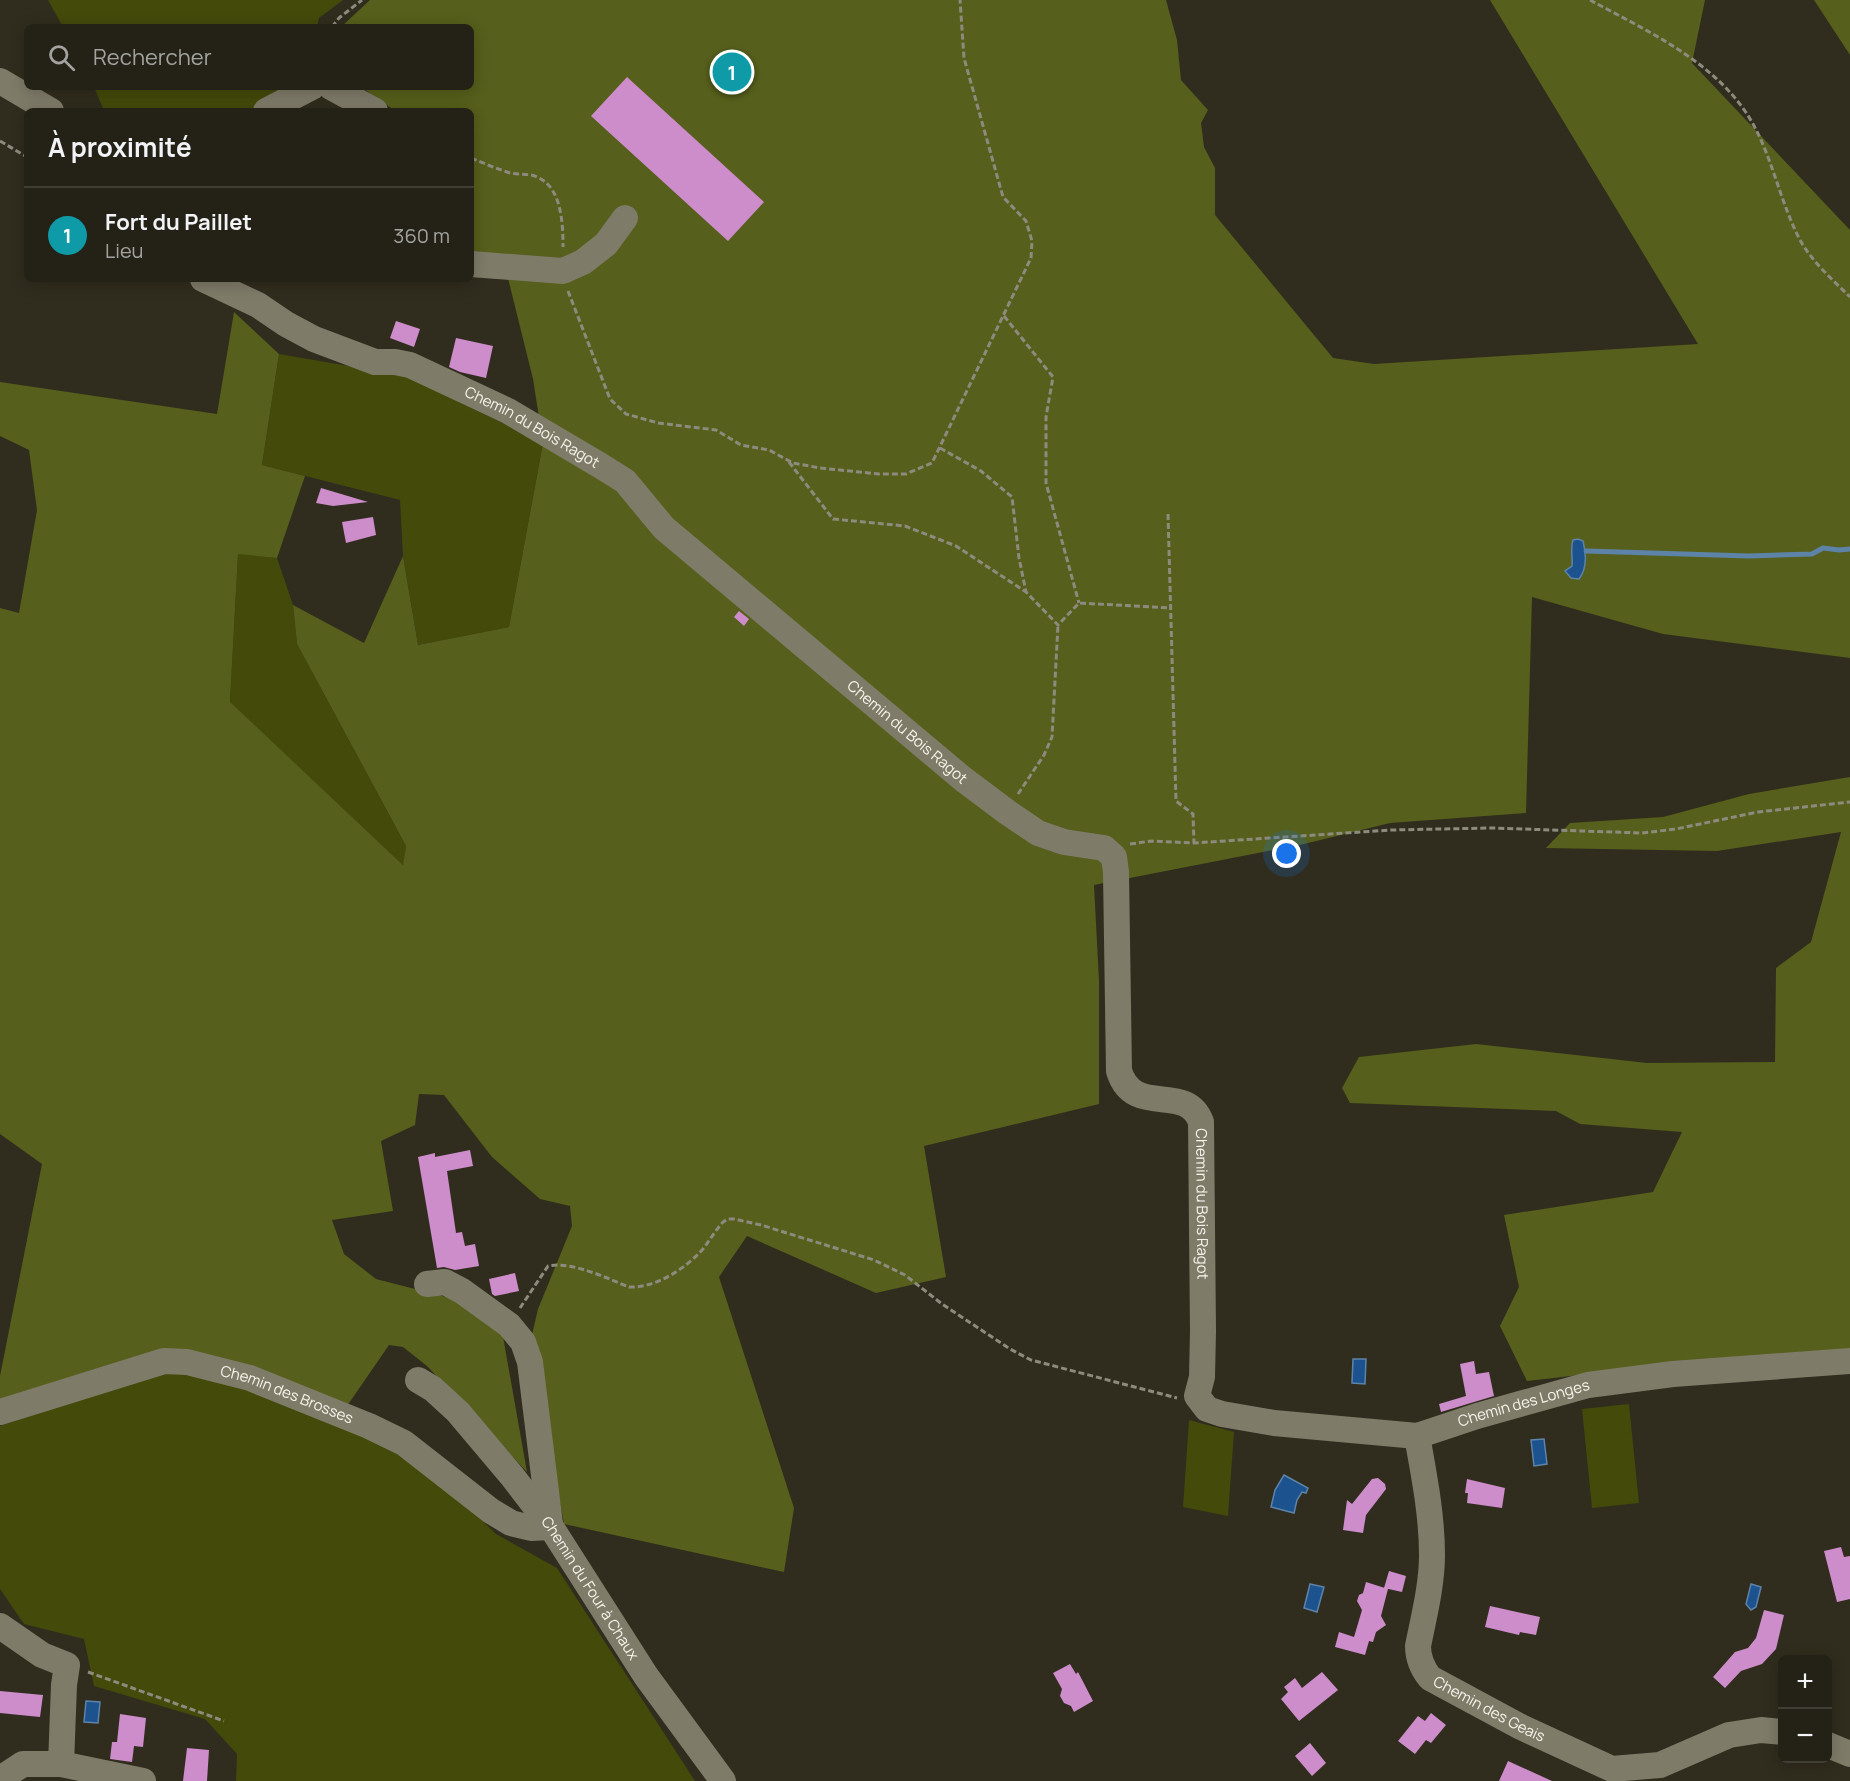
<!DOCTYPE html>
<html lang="fr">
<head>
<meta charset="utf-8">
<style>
  body { margin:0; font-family:Manrope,sans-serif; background:#302f23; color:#f1f3f6 }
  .controls { position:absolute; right:18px; bottom:18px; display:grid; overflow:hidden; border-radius:9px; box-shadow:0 3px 15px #0003 }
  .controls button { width:54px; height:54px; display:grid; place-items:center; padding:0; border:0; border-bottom:2px solid #413f35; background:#242216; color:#f1f3f6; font:30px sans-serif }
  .you { position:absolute; left:1287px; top:854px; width:21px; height:21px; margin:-15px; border:4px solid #fff; border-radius:50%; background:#1a73e8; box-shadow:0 0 0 9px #1a73e833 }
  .badge { display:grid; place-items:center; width:39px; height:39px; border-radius:50%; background:#8bbbb9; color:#fff; font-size:20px; font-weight:700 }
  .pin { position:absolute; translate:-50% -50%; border:3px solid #fff; box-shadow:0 2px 6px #0006 }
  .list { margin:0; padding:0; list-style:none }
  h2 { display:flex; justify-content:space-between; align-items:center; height:78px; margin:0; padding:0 24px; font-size:26px }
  h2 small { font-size:20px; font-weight:400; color:#a3a4a1 }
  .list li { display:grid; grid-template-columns:39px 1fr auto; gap:18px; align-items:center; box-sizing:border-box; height:96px; padding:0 24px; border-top:2px solid #413f35 }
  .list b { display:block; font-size:22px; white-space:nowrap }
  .list p { margin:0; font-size:20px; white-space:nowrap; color:#a3a4a1 }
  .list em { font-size:20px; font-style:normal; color:#a3a4a1 }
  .icon { flex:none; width:33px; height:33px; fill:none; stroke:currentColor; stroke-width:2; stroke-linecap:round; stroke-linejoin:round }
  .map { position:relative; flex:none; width:1850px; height:1781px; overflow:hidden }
  .search { position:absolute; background:#242216; box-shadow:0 3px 15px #0003; left:24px; top:24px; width:450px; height:66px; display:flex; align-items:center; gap:15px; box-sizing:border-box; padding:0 21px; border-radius:9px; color:#a3a4a1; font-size:22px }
  .panel { position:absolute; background:#242216; box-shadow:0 3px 15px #0003; left:24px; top:108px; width:450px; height:174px; border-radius:9px }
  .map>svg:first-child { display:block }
  .green { fill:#434a0a }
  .forest { fill:#565f1b }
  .water { fill:#1c528d; stroke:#5e83a9; stroke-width:1.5 }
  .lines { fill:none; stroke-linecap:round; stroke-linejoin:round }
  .stream { stroke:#5e83a9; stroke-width:5 }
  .building { fill:#cd8cca }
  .path { stroke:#8d8b7e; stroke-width:3; stroke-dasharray:6 3; stroke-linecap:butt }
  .minor { stroke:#7f7b69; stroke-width:26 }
  .labels { text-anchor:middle; stroke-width:6; stroke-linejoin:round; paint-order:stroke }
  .street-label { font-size:15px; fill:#f7f5eb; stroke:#302d1e }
</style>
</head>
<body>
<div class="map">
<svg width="1850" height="1781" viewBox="0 0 1850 1781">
  <rect width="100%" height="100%" fill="#302d1e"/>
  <path class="green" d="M48 0H343L319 18 317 27H63Z
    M94 87H293L249 111H104Z
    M279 354 407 376 543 443 509 627 418 645 403 556 400 500 262 465Z
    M238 553 277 558 293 605 297 644 406 846 404 866 230 703Z
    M185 1371 239 1385 389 1443 448 1487 496 1534 557 1568 695 1781H236L237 1754 205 1719 94 1686 84 1639 24 1624 0 1589V1426L142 1378Z
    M1629 1404 1639 1503 1592 1508 1582 1409Z
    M1189 1420 1234 1432 1228 1516 1183 1507Z"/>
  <path class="forest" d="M370 0H1166L1177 40 1181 80 1208 110 1201 123 1204 147 1215 168V215L1333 358 1374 364 1698 344 1490 0H1705L1692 63 1850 230V658L1663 634 1532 597 1526 813 1390 823 1304 844 1094 885 1099 981V1104L924 1146 946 1277 876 1293 747 1236 719 1277 794 1508 784 1572 564 1524 531 1339 538 1309 572 1226 570 1206 540 1199 492 1157 444 1095 419 1094 415 1125 381 1141 393 1211 332 1220 344 1254 376 1279 458 1300 502 1331 527 1472 427 1366 403 1347 389 1345 347 1406 219 1358 0 1403V1376L42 1164 0 1134V608L19 613 37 510 29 450 0 436V382L217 414 234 312 279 354 262 465 305 476 277 558 238 554 230 702 403 865 406 846 297 644 293 605 364 643 403 556 418 645 509 627 543 443 533 379 503 258 471 256V111H391V108L361 87H471V27H341Z
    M1814 0H1850V55Z
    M1850 777V1351L1649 1367 1527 1381 1500 1326 1519 1287 1504 1215 1653 1192 1682 1132 1580 1124 1556 1111 1350 1103 1342 1088 1359 1057 1476 1044 1647 1063 1775 1062 1776 968 1811 942 1841 832 1717 851 1546 848 1570 823 1663 817 1749 794Z"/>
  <path class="water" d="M1578 539 1583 541C1586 553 1587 569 1579 579L1571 578 1565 571 1572 566C1573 557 1570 549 1573 540Z
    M1353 1359H1366L1365 1384 1352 1383Z
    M1544 1439 1547 1464 1534 1466 1531 1440Z
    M1284 1475 1308 1488 1306 1493 1302 1492 1297 1500 1294 1513 1271 1507 1275 1490Z
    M1310 1584 1324 1587 1317 1612 1304 1608Z
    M1751 1584 1761 1587 1756 1607 1751 1610 1746 1604Z
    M86 1701 100 1702 98 1723 84 1722Z"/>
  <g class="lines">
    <path class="stream" d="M1586 551 1749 556 1812 554 1823 548 1839 550 1850 549"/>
  </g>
  <path class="building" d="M627 77 764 202 728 241 591 116Z
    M396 321 420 329 414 347 390 338Z
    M456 338 493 346 486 378 460 372 449 367Z
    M321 488 368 502 333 506 316 503Z
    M373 517 376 535 346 543 342 522Z
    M739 611 749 619 744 626 734 617Z
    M470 1150 473 1166 447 1171 456 1233 462 1232 465 1246 475 1244 479 1266 455 1270 444 1267 437 1268 418 1157 435 1153V1157Z
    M515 1273 519 1291 495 1296 492 1294 489 1279Z
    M1474 1361 1476 1374 1489 1372 1494 1396 1441 1412 1439 1404 1466 1396 1460 1364Z
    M1378 1478 1385 1484 1386 1489 1366 1515 1363 1533 1343 1530 1347 1500 1352 1504 1372 1479Z
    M1467 1479 1505 1488 1502 1508 1467 1503 1468 1493H1465Z
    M1841 1547 1844 1557 1850 1556V1599L1837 1602 1824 1551Z
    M1389 1571 1406 1576 1402 1592 1384 1588Z
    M1366 1582 1388 1589 1381 1616 1386 1625 1376 1632 1373 1642 1369 1641 1365 1655 1335 1647 1339 1632 1354 1637 1362 1610 1357 1601 1359 1595 1363 1593Z
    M1490 1606 1540 1617 1536 1635 1520 1632 1519 1635 1485 1627Z
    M1764 1610 1784 1615 1776 1649 1762 1664 1741 1671 1725 1688 1713 1677 1735 1652 1748 1648 1756 1638Z
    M1070 1664 1076 1674 1078 1672 1093 1701 1074 1712 1071 1706 1064 1703 1060 1696 1062 1689 1053 1673Z
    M1322 1672 1338 1690 1299 1721 1281 1699 1288 1692 1284 1687 1295 1678 1302 1688Z
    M0 1691 43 1695 40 1717 0 1713Z
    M1431 1713 1446 1725 1431 1743 1426 1740 1415 1754 1398 1741 1418 1716 1425 1721Z
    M120 1714 146 1718 143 1747 134 1746 132 1762 110 1759 112 1742H117Z
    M1310 1743 1326 1763 1312 1776 1295 1756Z
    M187 1748 209 1750 207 1781H183Z
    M1508 1761 1552 1781H1499Z"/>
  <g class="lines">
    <path class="path" d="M1590 0C1645 30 1708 58 1745 111 1771 149 1778 197 1799 238 1811 261 1832 279 1850 297
      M332 27 339 18 362 0
      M0 141 27 157
      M471 158C483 163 495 168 507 172 517 176 529 172 539 178 562 189 563 225 563 247
      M568 291 610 399 626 414 658 423 716 430 741 445 769 450 793 463 820 468 879 474H906L932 463 1031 258 1032 241 1026 221 1003 197 964 58 960 0
      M1004 316 1053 377 1046 417V483L1079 603
      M940 448 981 471 1012 497 1019 558 1026 592 1058 625 1079 603 1170 608
      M789 462 833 519 905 526 956 546 1026 592
      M1168 514 1176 801 1193 814 1194 843
      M1018 794 1044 755 1052 737 1058 625
      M1130 844 1151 841 1194 843 1391 830 1492 828 1642 833 1676 829 1758 812 1850 802
      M520 1308 548 1266C572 1261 606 1278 629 1287 656 1288 685 1269 703 1249 710 1240 715 1231 723 1222L728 1219H734L761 1225 874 1260 905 1275 942 1304 1010 1349 1031 1360 1177 1398
      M88 1672 224 1721"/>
    <g class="minor">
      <path d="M0 81 51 111"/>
      <path d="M331 87 375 111"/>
      <path d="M266 111 312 87"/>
      <path d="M471 264 563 271 583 262 606 244 625 218"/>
      <path id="s1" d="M203 279 258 305 286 324 314 339 375 362H395L410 365 472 394 508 411 601 466 625 481 664 528 963 779 1007 812 1038 833 1064 842 1104 848 1114 857 1116 872 1119 1071C1134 1119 1186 1081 1201 1122L1203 1331 1202 1377 1197 1396 1207 1409 1222 1414 1274 1423 1417 1436 1477 1416 1588 1385 1673 1374 1850 1361"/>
      <path d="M427 1284 445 1282 462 1291 509 1325 523 1342 530 1362 550 1524"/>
      <path id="s2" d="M418 1380 433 1389 458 1412 512 1476 551 1527 646 1676 723 1781"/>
      <path id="s3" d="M0 1412 164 1361 187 1362 250 1378 369 1426 404 1443 491 1511 511 1523 531 1528 551 1527"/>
      <path id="s4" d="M1417 1436C1424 1475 1432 1515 1432 1555 1432 1585 1424 1616 1418 1646 1418 1659 1422 1668 1430 1678L1521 1727 1612 1769 1660 1765 1729 1735 1761 1730 1782 1732"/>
      <path d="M0 1626 42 1655 67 1665 64 1685 61 1764"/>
      <path d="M1828 1745 1850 1754"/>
      <path d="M0 1779 23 1764H61L143 1781"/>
    </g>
  </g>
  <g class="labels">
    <g class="street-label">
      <text dy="5" stroke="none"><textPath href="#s1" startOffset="364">Chemin du Bois Ragot</textPath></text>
      <text dy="5" stroke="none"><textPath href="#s1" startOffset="850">Chemin du Bois Ragot</textPath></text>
      <text dy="5" stroke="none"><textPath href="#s1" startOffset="1497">Chemin du Bois Ragot</textPath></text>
      <text dy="5" stroke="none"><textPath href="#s3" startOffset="300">Chemin des Brosses</textPath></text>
      <text dy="5" stroke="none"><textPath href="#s1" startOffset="2030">Chemin des Longes</textPath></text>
      <text dy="5" stroke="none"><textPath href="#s2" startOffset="272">Chemin du Four à Chaux</textPath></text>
      <text dy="5" stroke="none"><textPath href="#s4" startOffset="314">Chemin des Geais</textPath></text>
    </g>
  </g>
</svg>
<div class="controls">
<button>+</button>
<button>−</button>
</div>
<div class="you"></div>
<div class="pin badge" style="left:732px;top:72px;background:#0f9aa8">1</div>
<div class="search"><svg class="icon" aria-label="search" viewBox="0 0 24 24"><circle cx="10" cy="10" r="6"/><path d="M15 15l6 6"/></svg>Rechercher</div>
<section class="panel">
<h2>À proximité<small></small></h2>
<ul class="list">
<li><span class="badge" style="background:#0f9aa8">1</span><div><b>Fort du Paillet</b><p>Lieu</p></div><em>360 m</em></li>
</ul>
</section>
</div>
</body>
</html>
